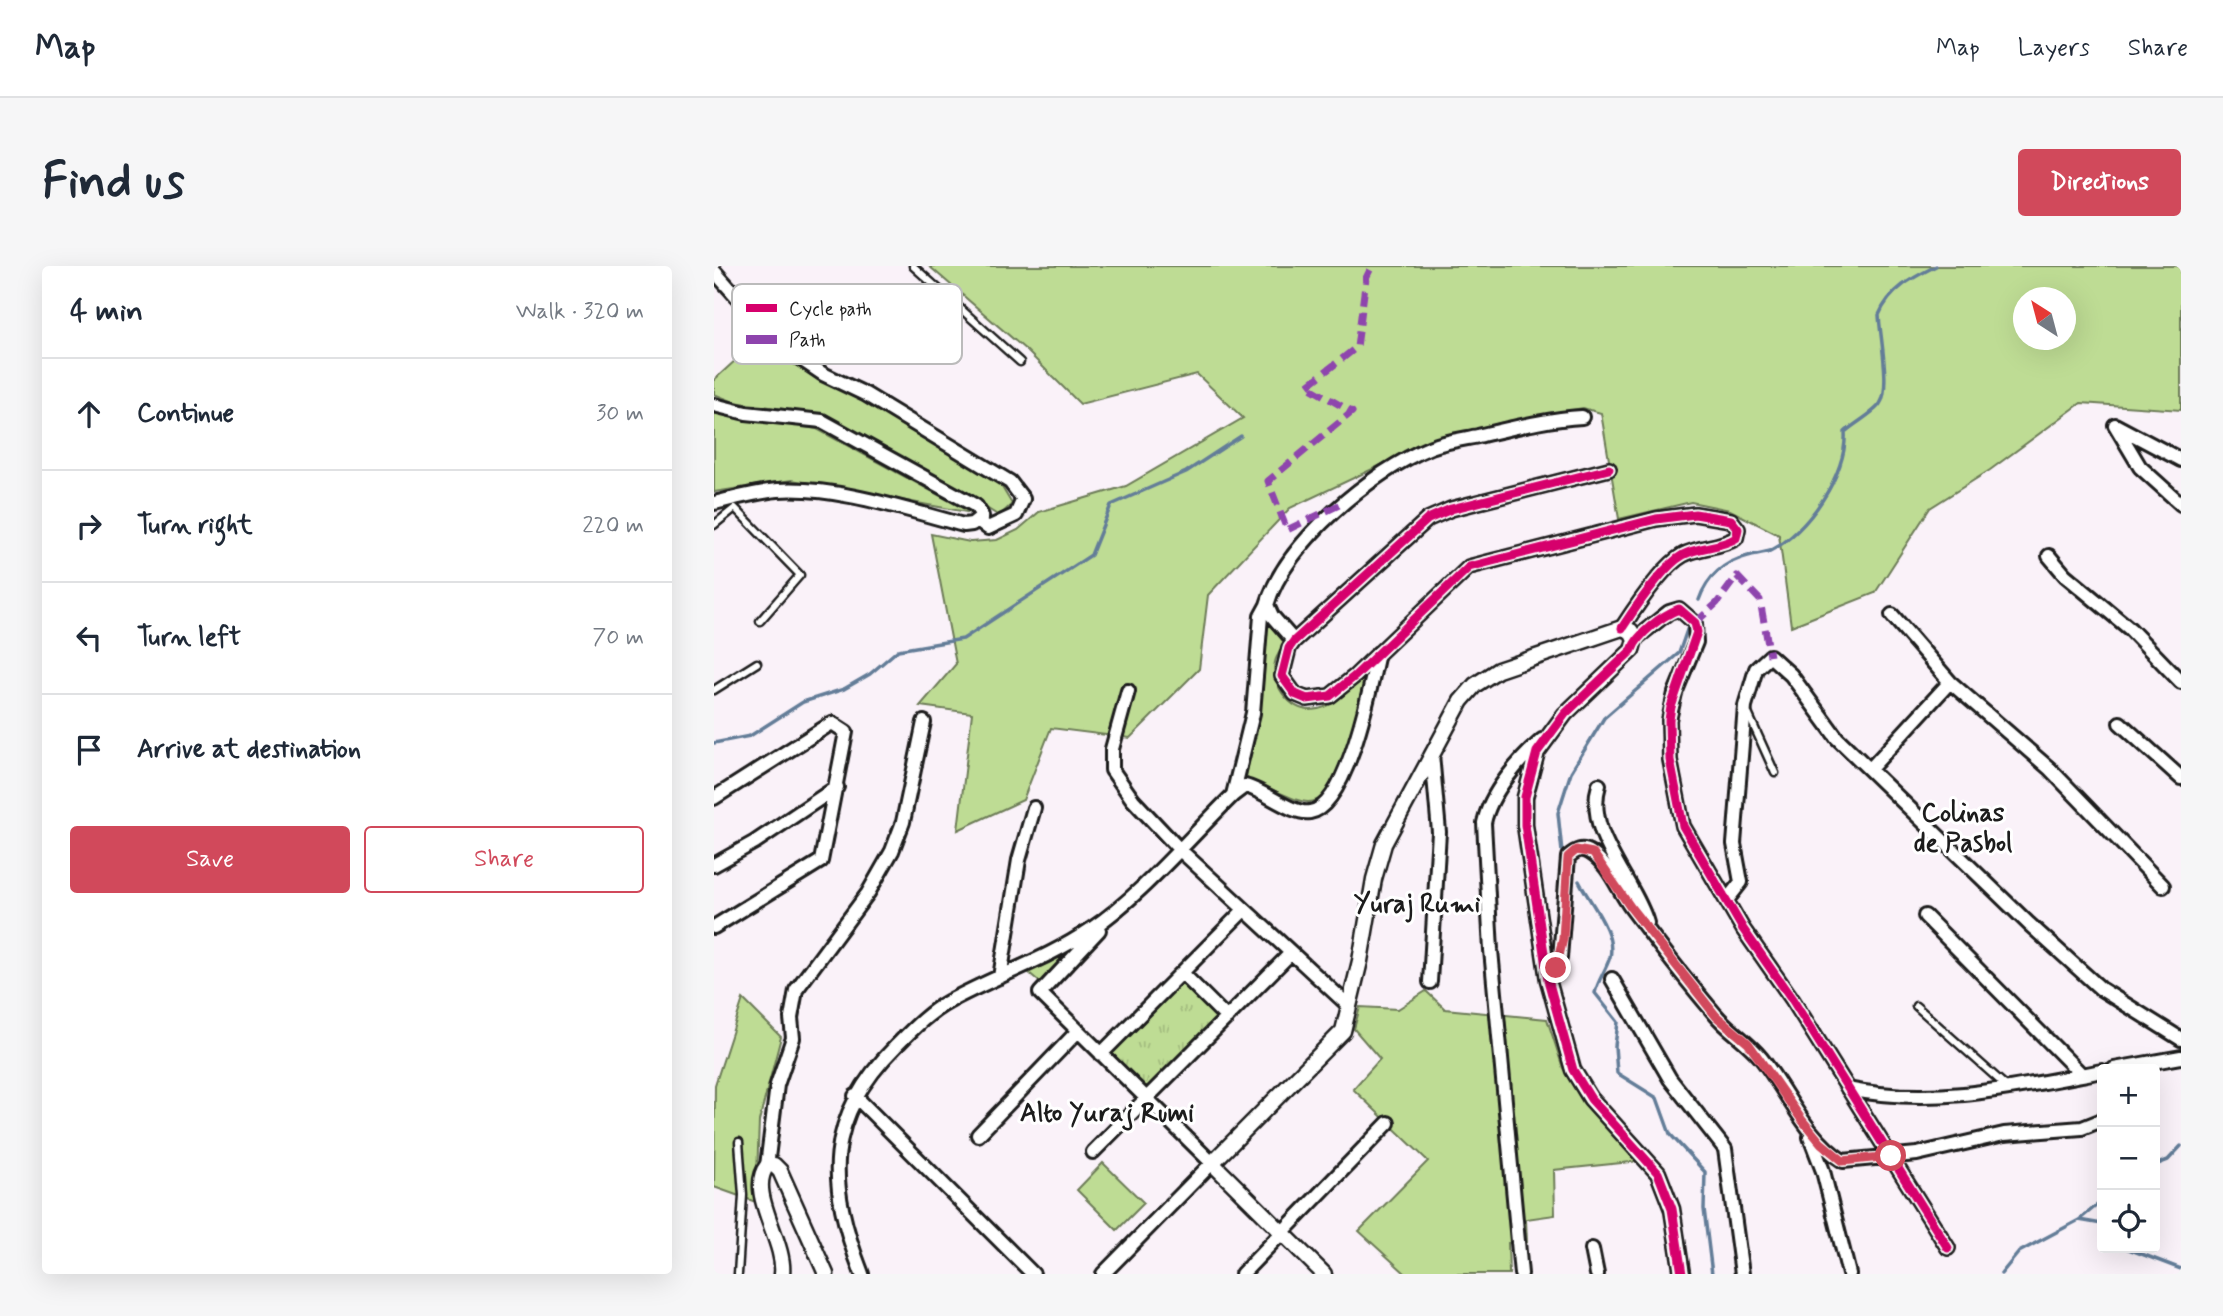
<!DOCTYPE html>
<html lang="en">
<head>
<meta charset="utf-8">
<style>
  body { margin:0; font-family:Mynerve,sans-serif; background:#f6f6f7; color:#1f2937 }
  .controls { position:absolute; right:21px; bottom:21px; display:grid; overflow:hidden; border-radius:7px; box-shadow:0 7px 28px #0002 }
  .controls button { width:63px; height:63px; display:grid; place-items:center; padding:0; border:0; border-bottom:2px solid #e0e1e3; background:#fff; color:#1f2937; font:35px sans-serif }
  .compass { position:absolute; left:1299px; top:21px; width:63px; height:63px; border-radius:50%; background:#fff; box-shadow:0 7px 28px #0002; rotate:324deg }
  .stop { position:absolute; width:21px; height:21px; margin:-16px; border:5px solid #d1495b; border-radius:50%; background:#fff }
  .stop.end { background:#d1495b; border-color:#fff; box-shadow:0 2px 7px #0008 }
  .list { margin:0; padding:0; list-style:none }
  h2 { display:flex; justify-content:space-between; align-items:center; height:91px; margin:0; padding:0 28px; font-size:30px }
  h2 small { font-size:23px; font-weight:400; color:#747a83 }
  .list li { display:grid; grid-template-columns:46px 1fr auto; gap:21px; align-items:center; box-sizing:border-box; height:112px; padding:0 28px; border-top:2px solid #e0e1e3 }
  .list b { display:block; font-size:26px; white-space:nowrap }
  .list em { font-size:23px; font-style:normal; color:#747a83 }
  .actions { display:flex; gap:14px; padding:21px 28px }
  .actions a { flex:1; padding:16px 0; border:2px solid #d1495b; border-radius:7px; text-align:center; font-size:24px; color:#d1495b }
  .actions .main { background:#d1495b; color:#fff }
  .icon { flex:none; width:38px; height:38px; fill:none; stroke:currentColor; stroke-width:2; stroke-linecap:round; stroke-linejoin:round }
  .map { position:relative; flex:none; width:1467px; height:1008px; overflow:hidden; border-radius:7px }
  header { display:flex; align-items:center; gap:42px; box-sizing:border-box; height:98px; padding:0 35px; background:#fff; border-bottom:2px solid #e0e1e3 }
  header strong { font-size:33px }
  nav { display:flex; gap:38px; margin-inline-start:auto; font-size:24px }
  .intro { display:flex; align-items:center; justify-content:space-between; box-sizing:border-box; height:168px; padding:0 42px }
  h1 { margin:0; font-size:49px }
  .button { padding:18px 32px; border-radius:7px; background:#d1495b; color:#fff; font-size:24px; font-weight:700 }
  main { display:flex; gap:42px; padding:0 42px }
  aside { flex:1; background:#fff; border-radius:7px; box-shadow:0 7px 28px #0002 }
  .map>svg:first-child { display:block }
  .green { fill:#bedc94; stroke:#6d7c58; stroke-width:2; fill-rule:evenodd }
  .park { fill:url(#park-tufts); stroke:#6d7c58; stroke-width:2 }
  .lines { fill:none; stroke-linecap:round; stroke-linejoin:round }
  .stream { stroke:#637d98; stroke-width:3.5 }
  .service-casing { stroke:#1c1c1c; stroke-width:11 }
  .minor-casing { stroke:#1c1c1c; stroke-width:18 }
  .tertiary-casing { stroke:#1c1c1c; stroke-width:19 }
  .service { stroke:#fff; stroke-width:6 }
  .minor { stroke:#fff; stroke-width:12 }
  .tertiary { stroke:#fff; stroke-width:14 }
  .quiet { stroke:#8e44ad; stroke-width:7; stroke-dasharray:14 7; stroke-linecap:butt }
  .cycleway-casing { stroke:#fff; stroke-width:13 }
  .cycleway { stroke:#d6006c; stroke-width:9 }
  .route { stroke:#d1495b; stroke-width:9 }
  .labels { text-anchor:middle; stroke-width:6; stroke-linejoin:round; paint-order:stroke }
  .neighbourhood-label { font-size:26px; font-weight:bold; fill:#1c1c1c; stroke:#fff }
  .key { fill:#fff; stroke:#bbb; stroke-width:2 }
  .key-label { font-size:19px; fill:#1c1c1c }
</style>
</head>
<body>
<header>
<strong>Map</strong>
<nav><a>Map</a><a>Layers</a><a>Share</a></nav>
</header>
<div class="intro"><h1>Find us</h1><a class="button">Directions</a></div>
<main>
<aside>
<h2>4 min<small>Walk · 320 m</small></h2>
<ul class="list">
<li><svg class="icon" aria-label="ahead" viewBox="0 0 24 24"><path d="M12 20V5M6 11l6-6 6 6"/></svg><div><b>Continue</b></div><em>30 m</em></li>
<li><svg class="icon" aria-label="right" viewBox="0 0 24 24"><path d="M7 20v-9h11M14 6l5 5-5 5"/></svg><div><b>Turn right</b></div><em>220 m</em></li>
<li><svg class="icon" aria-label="left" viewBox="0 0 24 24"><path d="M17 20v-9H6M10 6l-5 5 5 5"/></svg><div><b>Turn left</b></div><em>70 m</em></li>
<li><svg class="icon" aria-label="arrive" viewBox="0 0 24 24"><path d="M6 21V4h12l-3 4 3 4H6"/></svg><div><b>Arrive at destination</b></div></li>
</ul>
<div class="actions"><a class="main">Save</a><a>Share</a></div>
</aside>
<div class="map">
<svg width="1467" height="1008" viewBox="0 0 1467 1008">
  <defs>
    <pattern id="park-tufts" width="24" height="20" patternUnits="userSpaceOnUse" patternTransform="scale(1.75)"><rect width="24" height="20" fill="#bedc94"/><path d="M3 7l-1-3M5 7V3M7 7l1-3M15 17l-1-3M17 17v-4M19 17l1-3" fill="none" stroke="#a3bc7f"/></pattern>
  </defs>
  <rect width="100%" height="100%" fill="#faf2f9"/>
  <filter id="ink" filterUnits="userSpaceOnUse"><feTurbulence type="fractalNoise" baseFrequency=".0143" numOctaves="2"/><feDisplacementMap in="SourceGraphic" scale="14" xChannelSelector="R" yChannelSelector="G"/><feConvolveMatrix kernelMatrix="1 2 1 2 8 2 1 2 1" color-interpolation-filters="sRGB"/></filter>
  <g filter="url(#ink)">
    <path class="green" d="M215 0H1467V144L1367 137 1276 204 1216 242 1161 327 1077 360 1065 269 1016 244 977 236 905 253 887 147 869 142 789 156 707 180 576 242 494 329 485 403 416 472 337 462 309 534 244 564 258 447 206 440 242 398 217 268 256 276 283 274 304 264 325 246 412 220 529 152 483 108 366 138 313 85ZM1310 32H1352V74H1310Z
      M47 71 89 101 157 137 286 218 298 238 285 250 240 221 122 155 84 145 20 136 0 128V114Z
      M0 147 103 163 258 247 78 214 0 226Z
      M553 355 571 377C568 383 562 390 561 396 556 417 575 444 597 444 620 444 640 419 655 404 650 432 629 522 603 534 591 540 577 531 566 527 555 522 541 519 532 511L545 445Z
      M366 677 328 718 314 706Z
      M712 725 731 743 833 753 849 802 869 837 927 895 840 904 841 949 812 953 813 976 794 977 795 1008H692L645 965 714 895 639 823 666 793 640 763 646 741 684 743Z
      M29 733 67 771 45 855 42 936 0 921 1 819Z
      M389 897 430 937 403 964 363 924Z"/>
    <path class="park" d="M470 715 506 751 433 825 396 789Z"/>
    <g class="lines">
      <path class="stream" d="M985 334C993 311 1010 296 1034 290 1041 288 1049 287 1056 285 1093 267 1134 207 1131 166 1141 157 1160 147 1166 138 1177 123 1166 70 1165 49 1176 23 1198 12 1222 0
        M0 477 36 470 89 436 130 423 156 408 184 384 249 373 377 289 397 239 472 206 527 170
        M848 586 844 547 857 506 890 452 965 387 974 361
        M865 615C876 637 902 666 896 691 892 704 884 714 881 727L904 756 901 780 903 807 943 832 956 868 991 906 990 943 998 1008
        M1441 899 1454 894 1467 880
        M1365 954 1388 958
        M1412 982 1467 1003
        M1287 1008 1305 986 1365 954 1388 935"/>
      <defs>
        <path id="service" d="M199 0 306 96
          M0 259 21 242 86 309 46 355
          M0 424 43 397
          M1033 445 1061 507
          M1202 740 1293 821
          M24 1008 29 929 25 876"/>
        <path id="minor" d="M0 5 56 68 78 87 109 108 151 128 296 216 309 233 302 249 274 262 265 255
          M0 139 32 147 108 155 253 235 262 240 268 250 258 258 250 259C193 244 122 220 64 224 42 226 21 232 0 237
          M1467 194 1401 159 1426 201 1467 238
          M895 203 737 243 714 253 580 375 575 382 568 410 581 428 593 433 616 430 641 410 755 301 942 253 981 248 1017 254 1024 263 1022 272C1006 282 986 280 969 289 949 300 921 342 908 362
          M1335 290 1351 309 1416 363 1467 416
          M1178 349 1236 416 1336 503 1449 620
          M921 373 955 346 965 343 981 357 982 376 961 427 955 454 956 494 969 560 1029 663 1078 733 1234 982
          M580 375 558 350 553 339C571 277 658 205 717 181 732 175 749 173 764 170 799 162 833 153 868 151
          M414 425 398 483V504L419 534 465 583 634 739
          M1406 457 1467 512
          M1157 502 1236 416
          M885 519C870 567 920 613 933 657
          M519 529 539 447 547 350 553 339
          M0 532 118 457 132 466 107 595 0 661
          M0 599 41 576 123 521
          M1013 634 1027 616 1020 578 1031 440 1042 403 1056 390 1077 409 1123 472 1315 658 1387 723 1467 773
          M1211 650 1368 809
          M385 664 326 727 498 897 389 1008
          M468 707 513 752
          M286 711 305 594 320 542
          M898 713 956 813 1011 883 1028 1008
          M834 714 846 692 854 591C862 584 868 581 877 587 895 598 905 626 918 643 944 678 972 714 1001 748 1014 764 1033 775 1047 792 1074 826 1091 871 1129 895L1203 888 1290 868 1368 862 1388 854
          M716 716 725 566 718 488
          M387 788 530 644
          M1400 803 1467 791
          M1134 823C1220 841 1304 821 1388 805
          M141 830 319 1008
          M264 869 364 765
          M1096 871 1109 905 1135 1008
          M379 886 577 687
          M53 900 63 819 79 772 77 752 82 724 154 627 178 585 189 556 210 456
          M878 983 883 1008
          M148 1008C113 917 109 853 182 780 198 764 214 747 234 736 281 710 332 694 376 664 429 628 473 574 519 529L531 520C550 524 578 549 596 546 633 541 657 419 664 387
          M528 1008 674 857
          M807 1008 777 684 770 557C776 527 805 494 828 474"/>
        <path id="tertiary" d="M68 1008C72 975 32 926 53 900L60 899 66 905 112 1008
          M610 1008 498 897 629 765 646 695 660 613 670 578 747 435 761 419 784 404 908 362 917 365 921 373 918 384 851 448 823 486 811 531V559L834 714 859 804 877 833 944 907 958 943 968 1008"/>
      </defs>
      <use href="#service" class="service-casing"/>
      <use href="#minor" class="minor-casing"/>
      <use href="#tertiary" class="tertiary-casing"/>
      <use href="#service" class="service"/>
      <use href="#minor" class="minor"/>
      <use href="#tertiary" class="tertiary"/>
      <path class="quiet" d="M625 239 573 264 554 215 638 146 593 120 643 81 652 12 658 0
        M981 357 1003 337 1023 310 1046 334 1056 390"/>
      <defs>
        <path id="cycleway" d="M895 203 737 243 714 253 580 375 575 382 568 410 581 428 593 433 616 430 641 410 755 301 942 253 981 248 1017 254 1024 263 1022 272C1006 282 986 280 969 289 949 300 921 342 908 362
          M968 1008 958 943 944 907 877 833 859 804 834 714 811 559V531L823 486 851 448 918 384C923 368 949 349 965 343L981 357 983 366 957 441 955 454 956 494 969 560 1029 663 1078 733 1234 982"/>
      </defs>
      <use href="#cycleway" class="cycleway-casing"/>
      <use href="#cycleway" class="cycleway"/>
    </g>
  </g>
  <g class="lines" filter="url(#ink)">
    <path class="route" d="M842 702 849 673 854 591 862 584 879 587 917 642 1002 750 1034 777 1088 854 1107 877 1129 895 1177 890"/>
  </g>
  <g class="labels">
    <g class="neighbourhood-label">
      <text x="1249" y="555">Colinas<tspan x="1249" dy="30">de Pasbol</tspan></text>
      <text x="703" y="646">Yuraj Rumi</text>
      <text x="393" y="855">Alto Yuraj Rumi</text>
    </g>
  </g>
  <rect x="18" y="18" width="230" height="80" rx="10" class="key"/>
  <rect x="32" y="38" width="31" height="8" fill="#d6006c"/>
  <rect x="32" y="69" width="31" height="9" fill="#8e44ad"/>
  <g class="key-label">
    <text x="75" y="49">Cycle path</text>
    <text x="75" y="80">Path</text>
  </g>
</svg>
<div class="controls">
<button>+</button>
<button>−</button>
<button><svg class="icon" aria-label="locate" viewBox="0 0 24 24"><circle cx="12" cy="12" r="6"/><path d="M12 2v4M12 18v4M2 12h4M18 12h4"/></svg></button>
</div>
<svg class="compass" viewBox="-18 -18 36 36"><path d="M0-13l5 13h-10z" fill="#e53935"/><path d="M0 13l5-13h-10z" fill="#747a83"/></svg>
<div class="stop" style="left:1177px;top:890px"></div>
<div class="stop end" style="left:842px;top:702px"></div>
</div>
</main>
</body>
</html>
